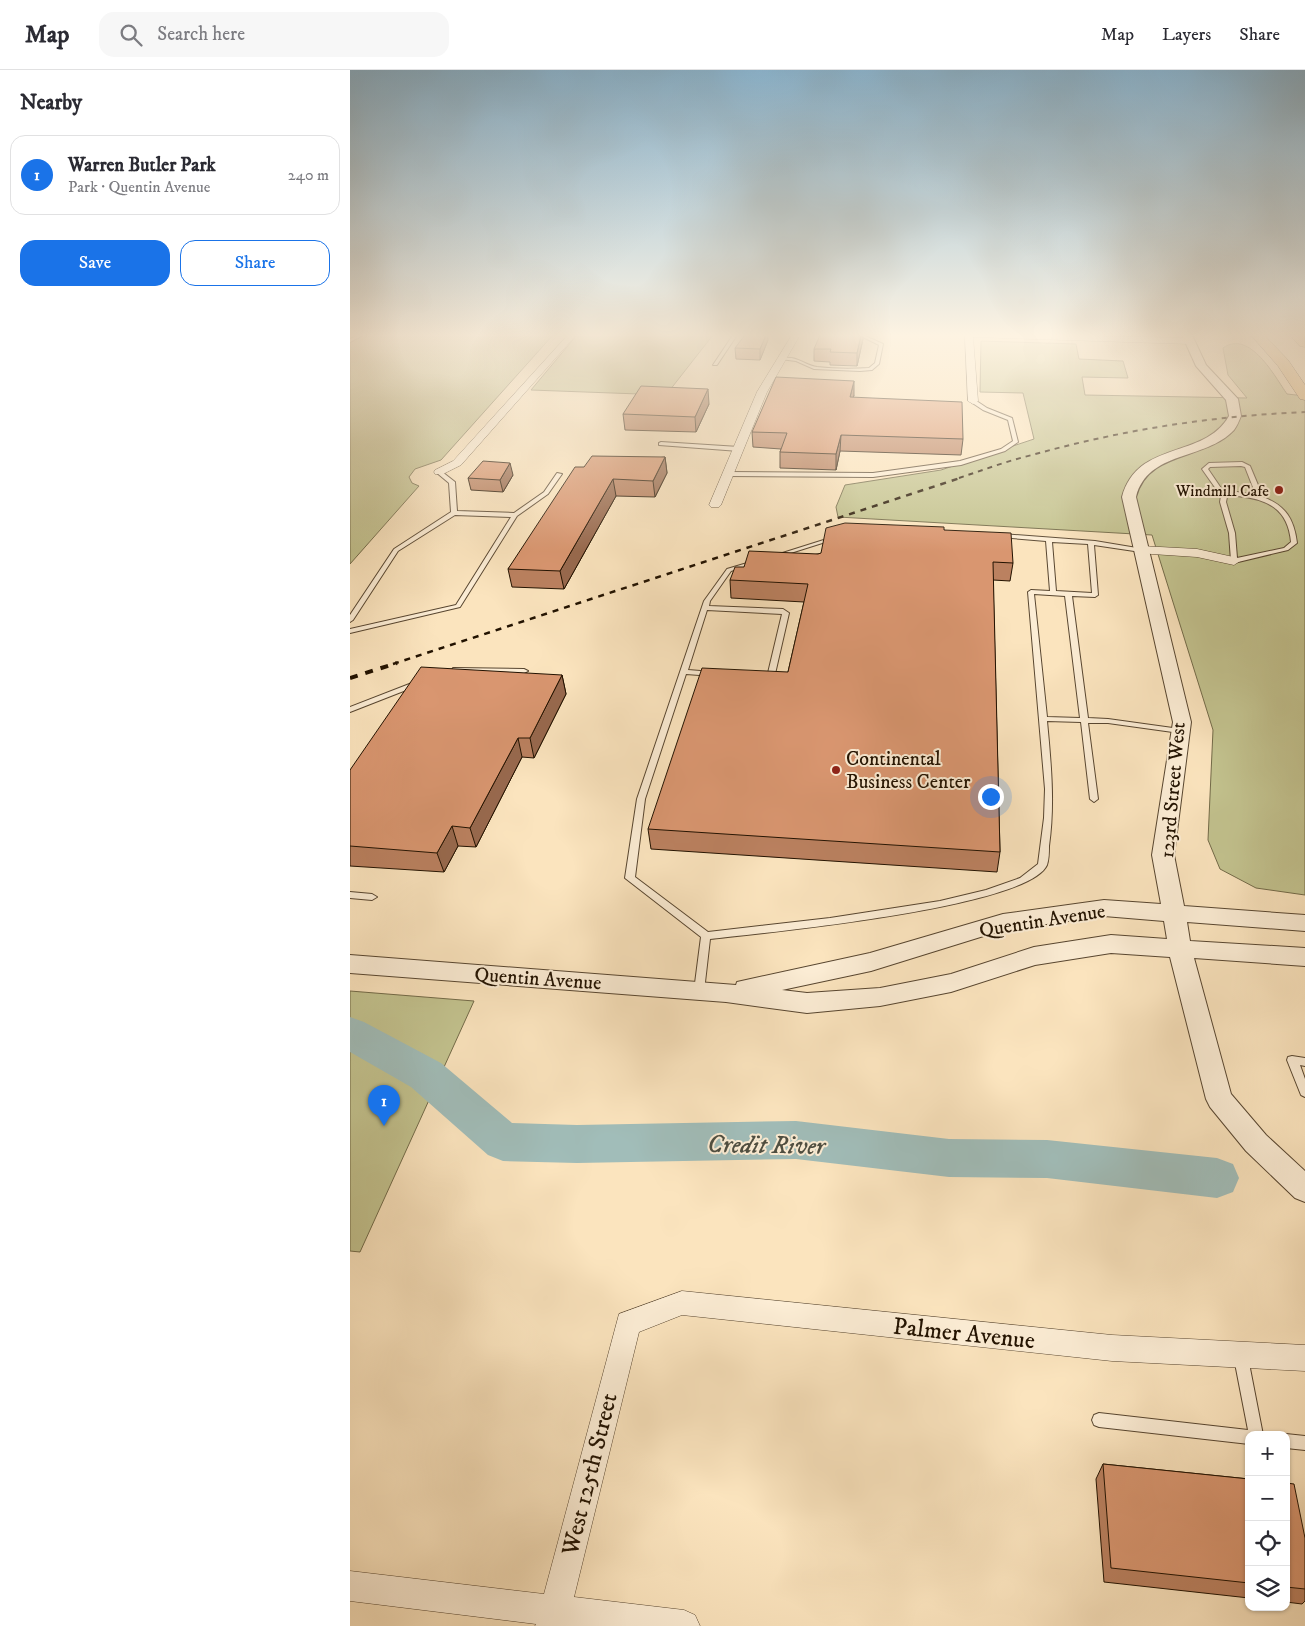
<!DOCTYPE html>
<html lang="en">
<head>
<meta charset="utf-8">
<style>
  body { margin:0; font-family:"IM FELL DW Pica",serif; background:#f7f7f7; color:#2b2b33 }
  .controls { position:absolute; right:15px; bottom:15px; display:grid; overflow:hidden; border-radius:10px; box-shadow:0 1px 4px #0004 }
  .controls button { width:45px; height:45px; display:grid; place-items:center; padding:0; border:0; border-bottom:1px solid #e1e1e2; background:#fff; color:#2b2b33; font:25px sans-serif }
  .you { position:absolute; left:640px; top:726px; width:18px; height:18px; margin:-12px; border:4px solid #fff; border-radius:50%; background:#1a73e8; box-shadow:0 0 0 8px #1a73e833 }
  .badge { display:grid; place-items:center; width:32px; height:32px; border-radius:50%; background:#1a73e8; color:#fff; font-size:16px; font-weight:700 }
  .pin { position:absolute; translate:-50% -41px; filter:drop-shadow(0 1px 2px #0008) }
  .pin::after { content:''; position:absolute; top:26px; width:18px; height:15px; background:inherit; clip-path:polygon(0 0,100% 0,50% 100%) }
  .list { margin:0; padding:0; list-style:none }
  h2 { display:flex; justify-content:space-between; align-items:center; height:65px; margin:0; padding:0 20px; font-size:21px }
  h2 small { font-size:16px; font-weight:400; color:#7c7c81 }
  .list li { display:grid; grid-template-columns:32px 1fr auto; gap:15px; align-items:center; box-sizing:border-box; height:80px; margin:0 10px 10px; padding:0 10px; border:1px solid #e1e1e2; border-radius:15px }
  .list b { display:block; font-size:19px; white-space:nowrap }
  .list p { margin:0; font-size:16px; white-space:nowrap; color:#7c7c81 }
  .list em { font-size:16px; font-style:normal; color:#7c7c81 }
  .actions { display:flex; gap:10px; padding:15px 20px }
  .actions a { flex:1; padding:11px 0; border:1px solid #1a73e8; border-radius:15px; text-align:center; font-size:18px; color:#1a73e8 }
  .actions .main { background:#1a73e8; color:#fff }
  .icon { flex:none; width:28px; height:28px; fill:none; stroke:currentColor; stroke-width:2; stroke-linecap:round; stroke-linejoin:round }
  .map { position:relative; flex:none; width:955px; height:1556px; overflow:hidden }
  header { display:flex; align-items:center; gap:30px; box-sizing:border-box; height:70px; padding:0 25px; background:#fff; border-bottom:1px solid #e1e1e2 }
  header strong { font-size:24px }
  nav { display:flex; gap:28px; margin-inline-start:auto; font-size:18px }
  .search { width:350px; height:45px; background:#f7f7f7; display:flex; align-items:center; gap:12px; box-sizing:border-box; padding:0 18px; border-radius:15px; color:#7c7c81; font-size:19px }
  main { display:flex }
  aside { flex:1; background:#fff }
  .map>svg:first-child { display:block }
  .green { fill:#c3c38f; stroke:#726a48 }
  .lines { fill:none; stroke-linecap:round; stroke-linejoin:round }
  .river { fill:#a1bdb9; fill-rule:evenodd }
  .service-casing { stroke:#584630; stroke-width:2 }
  .minor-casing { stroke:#584630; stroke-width:1 }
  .tertiary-casing { stroke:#584630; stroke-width:2 }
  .motorway-casing { stroke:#221200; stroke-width:1 }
  .service { fill:#fcedd5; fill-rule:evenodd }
  .minor { fill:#fcedd5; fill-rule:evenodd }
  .tertiary { fill:#fcedd5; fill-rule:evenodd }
  .motorway { fill:#eec27f; fill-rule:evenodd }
  .rail-far2 { stroke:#221200; stroke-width:2; stroke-dasharray:5 5; stroke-linecap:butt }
  .rail-far1 { stroke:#221200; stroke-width:2.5; stroke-dasharray:6 6; stroke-linecap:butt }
  .rail { stroke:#221200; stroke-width:4; stroke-dasharray:8 8; stroke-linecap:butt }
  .wall { fill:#bb8160; stroke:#221200 }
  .shaded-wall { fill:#98694e; stroke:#221200 }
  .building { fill:#d99670; stroke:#221200 }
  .poi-dot { fill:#8f2418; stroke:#fcedd5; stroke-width:2 }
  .labels { text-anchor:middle; stroke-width:4; stroke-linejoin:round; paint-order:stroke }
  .far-poi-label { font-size:16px; fill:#221200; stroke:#fcedd5; text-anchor:end }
  .poi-label { font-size:20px; fill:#221200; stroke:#fcedd5; text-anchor:start }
  .street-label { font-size:20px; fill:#221200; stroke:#fcedd5 }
  .near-street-label { font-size:24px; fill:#221200; stroke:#fcedd5 }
  .near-water-label { font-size:25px; font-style:italic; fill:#4e4e41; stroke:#fcedd5 }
</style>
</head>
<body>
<header>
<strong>Map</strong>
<div class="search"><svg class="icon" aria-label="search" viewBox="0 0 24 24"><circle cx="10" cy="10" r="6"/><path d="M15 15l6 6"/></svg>Search here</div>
<nav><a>Map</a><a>Layers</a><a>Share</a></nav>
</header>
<main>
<aside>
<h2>Nearby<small></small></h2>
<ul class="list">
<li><span class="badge">1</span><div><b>Warren Butler Park</b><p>Park · Quentin Avenue</p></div><em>240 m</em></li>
</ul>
<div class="actions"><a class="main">Save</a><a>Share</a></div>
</aside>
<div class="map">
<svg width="955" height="1556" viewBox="0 0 955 1556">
  <rect width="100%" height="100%" fill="#fbe4be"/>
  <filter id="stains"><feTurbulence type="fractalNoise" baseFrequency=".004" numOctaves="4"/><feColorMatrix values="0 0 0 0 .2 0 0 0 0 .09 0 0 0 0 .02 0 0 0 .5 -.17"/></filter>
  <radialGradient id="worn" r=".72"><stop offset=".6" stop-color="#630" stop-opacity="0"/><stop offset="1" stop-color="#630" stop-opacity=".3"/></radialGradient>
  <path class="green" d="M0 265H203L91 390 65 399 59 407 62 413 69 416 0 494Z
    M227 265H363L316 325 181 320Z
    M631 271 726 274 729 289 773 291 778 308 732 307 735 325 897 328 878 305 873 278C900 259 925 307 937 324L955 326V825L906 818 870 799 858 770 863 660 802 465 488 447 486 437 495 415 591 400 684 369 673 323 630 322Z
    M0 921 124 931 10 1182 0 1181Z"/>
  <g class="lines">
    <path class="river" d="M0 947 14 952 91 993 162 1053 227 1055 446 1051 599 1069 697 1070 867 1088 883 1094 889 1108 883 1122 867 1128 697 1108 599 1107 446 1089 227 1093 153 1091 138 1085 61 1017 0 982Z"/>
    <defs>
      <path id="service" d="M9 265H13L0 272V269Z
        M383 265H387L367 295H363Z
        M509 265H513L533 274 529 294 522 300 510 301 464 299 446 291 430 289C445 284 454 295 467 297 484 299 502 299 519 298L525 293 529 275Z
        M621 330H625L637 338 662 348 668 372 655 381 611 395 523 407 378 406 375 404 378 402 523 403 610 391 651 379 663 371 658 350 633 340 621 332Z
        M311 372 389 377 392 379 389 381 309 375V373Z
        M892 392 900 396 913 427C936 436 944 449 947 473L938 480 884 493 881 491 879 463 870 432 871 426 852 399 859 393ZM891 396 895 397 906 425 887 422 875 424 858 399 860 397ZM887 426C918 429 938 439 941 472L934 478 887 488 885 463 876 432 877 427Z
        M87 401H91L105 412 107 441 164 443 194 422 207 403 212 404 198 424 167 446 110 537 0 563V559L106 535 161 447 105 445 48 481 3 550 0 552V545L44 479 101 442 99 413 87 403Z
        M651 464 745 471 793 479V481L791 482 744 475 748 525 745 527 722 526 738 648 758 649 830 659 834 661 830 663 758 653H738L748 729 744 732 740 729 731 652 697 651C701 693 705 734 699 776 699 782 699 789 697 795 678 838 412 863 360 869L354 921 353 924 349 925 345 924 344 921 351 867 275 808 287 729 354 531 377 499 404 491 407 493 381 501 360 531 359 536 433 539 439 543 425 604 413 608 409 606 418 603 432 544 357 540 338 600 363 602 367 604 363 606 336 604 295 729 285 807 358 862 480 848 590 831 636 820 670 808 688 794 694 748 695 719 678 522 681 520 700 521 696 471 649 467 648 466ZM702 472 738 474 742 523 706 521ZM684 524 715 526 730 648 697 647Z
        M480 468 485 469 428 487 423 486Z
        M103 598 174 599 178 601 174 603 106 602 102 600Z
        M62 613H65L69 615 0 642V637Z
        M0 822 22 824 27 827 22 830 0 828Z
        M942 986 955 988V996L950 995 955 1009V1027L951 1025 937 990 938 987Z
        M891 1281 896 1283 898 1288 913 1365H899V1374L749 1357 744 1355 742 1350 744 1345 749 1343 898 1360 884 1288 886 1283Z
        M936 1364 955 1366V1380L936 1378V1365H934Z"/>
      <path id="minor" d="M218 265H226L111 395 93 404H85L84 402 85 400 103 391Z
        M442 265H450L417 322 371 435 369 437H361L359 435 407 322Z
        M615 265H700L840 268 844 271 840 274 623 267 628 331 623 334 618 331Z
        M791 476 847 479 888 488 890 491 884 495 847 487 787 483 785 480 787 477Z
        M332 1221 762 1265 955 1275V1301L762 1291 332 1245 289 1262 224 1527 334 1540 345 1545 350 1556H185L186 1554 0 1531V1501L194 1524 269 1244Z"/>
      <path id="tertiary" d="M832 265H842L856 295 888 329 891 346C889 351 887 356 884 360 855 391 798 380 786 427L841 652 824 785 834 836 955 845V861L837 852 840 871 955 878V896L844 888 881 1024 916 1065 955 1101V1132L945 1128 896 1081 860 1037 856 1029 820 887 761 883 685 895 601 922 530 936 457 943 376 932 0 903V885L386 915 387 912 396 910 520 883 653 844 754 830 811 834 802 785 823 652 772 427C788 369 854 390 879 346L876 330 846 296ZM754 846 814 851 817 869 761 865 684 877 601 904 530 918 457 923 432 920 521 901 653 860Z"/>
      <path id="motorway" d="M901 265H914L938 290 955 315V330L950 329 928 296Z
        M940 265H954L955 277 950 276Z"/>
    </defs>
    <use href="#service" class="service-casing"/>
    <use href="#minor" class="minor-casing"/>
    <use href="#tertiary" class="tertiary-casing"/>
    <use href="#motorway" class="motorway-casing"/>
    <use href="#service" class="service"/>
    <use href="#minor" class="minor"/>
    <use href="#tertiary" class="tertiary"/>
    <use href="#motorway" class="motorway"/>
    <path class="rail-far2" d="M609 408C633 400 657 391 682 385 771 360 862 346 955 342"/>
    <path class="rail-far1" d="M43 594 613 407"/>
    <path class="rail" d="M0 608 47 593"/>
  </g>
  <path class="wall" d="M513 269 507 296 480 295V292L464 291V279Z
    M418 270 410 290 386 289 385 278Z
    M504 325 503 328 613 369 611 385 490 381 486 400 430 398V382L431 379 403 377 402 362Z
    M359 334 346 362 275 360 273 344Z
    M315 387 317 403 305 427 266 426 214 519 162 517 158 499 234 397Z
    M163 405 153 422 121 420 118 408Z
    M594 460 663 493 660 511 643 510 650 782 647 802 301 779 298 759 438 602 454 532 381 528 380 510 394 497 468 484Z
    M212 605 216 624 184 688 172 687 126 777 108 776 94 802 0 796V700Z
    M753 1394 899 1409V1528L754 1512 746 1409Z
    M936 1413 955 1468V1531L952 1534 936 1532Z"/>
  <path class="shaded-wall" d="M416 265H418V270L410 290V279Z
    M511 265H513V269L507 296V283Z
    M504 311V325L500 342V327Z
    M358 319 359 334 346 362 345 347Z
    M491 365 490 381 486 400V384Z
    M315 387 317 403 305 427 303 411Z
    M160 393 163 405 153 422 150 410Z
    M263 409 266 426 214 519 210 501Z
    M212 605 216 624 184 688 180 668Z
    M168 668 172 687 126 777 120 758Z
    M102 756 108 776 94 802 87 783Z"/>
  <path class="building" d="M395 265H416L410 279 385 278Z
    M470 265H511L507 283 480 282 481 279H464Z
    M426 307 504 311 500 327 612 332 613 369 491 365 486 384 430 382 437 363 402 362Z
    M291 316 358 319 345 347 273 344Z
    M242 386 315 387 303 411 263 409 210 501 158 499 225 397H234Z
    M133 391 160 393 150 410 118 408Z
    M495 453 594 457V460L661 463 663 493 643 492 650 782 298 759 352 598 438 602 458 514 380 510 385 497H394L399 481 468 484 471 483 476 458Z
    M71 597 212 605 180 668H168L120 758 102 756 87 783 0 776V700Z
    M753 1394 899 1409V1513L761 1498Z
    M936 1413 944 1414 955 1468V1519L936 1517Z"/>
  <linearGradient id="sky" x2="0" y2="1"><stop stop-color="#8bb8d5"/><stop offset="0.55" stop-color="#fdf3e2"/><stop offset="1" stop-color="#fdf3e2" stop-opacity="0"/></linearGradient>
  <rect width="955" height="482" fill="url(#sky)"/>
  <g class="poi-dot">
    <circle cx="929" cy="420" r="5"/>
    <circle cx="486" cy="700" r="5"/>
  </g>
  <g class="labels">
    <g class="far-poi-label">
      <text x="919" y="426">Windmill Cafe</text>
    </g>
    <g class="poi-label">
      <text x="496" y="695">Continental<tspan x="496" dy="23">Business Center</tspan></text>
    </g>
    <g class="street-label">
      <text transform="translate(822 720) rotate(-85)" y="7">123rd Street West</text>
      <text transform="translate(692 850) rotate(-9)" y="7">Quentin Avenue</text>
      <text transform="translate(188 908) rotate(4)" y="7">Quentin Avenue</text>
    </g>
    <g class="near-street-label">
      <text transform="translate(614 1263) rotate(6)" y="8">Palmer Avenue</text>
      <text transform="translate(239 1404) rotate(-76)" y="8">West 125th Street</text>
    </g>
    <g class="near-water-label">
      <text transform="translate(416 1074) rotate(1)" y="9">Credit River</text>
    </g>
  </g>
  <rect width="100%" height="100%" filter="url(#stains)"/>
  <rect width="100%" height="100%" fill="url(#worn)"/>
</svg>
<div class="controls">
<button>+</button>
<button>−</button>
<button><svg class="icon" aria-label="locate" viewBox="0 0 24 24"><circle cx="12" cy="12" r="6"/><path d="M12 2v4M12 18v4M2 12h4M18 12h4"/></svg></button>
<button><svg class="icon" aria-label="layers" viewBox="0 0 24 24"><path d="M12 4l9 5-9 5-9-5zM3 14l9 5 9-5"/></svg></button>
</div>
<div class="you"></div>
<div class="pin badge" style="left:34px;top:1056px">1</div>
</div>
</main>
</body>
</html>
